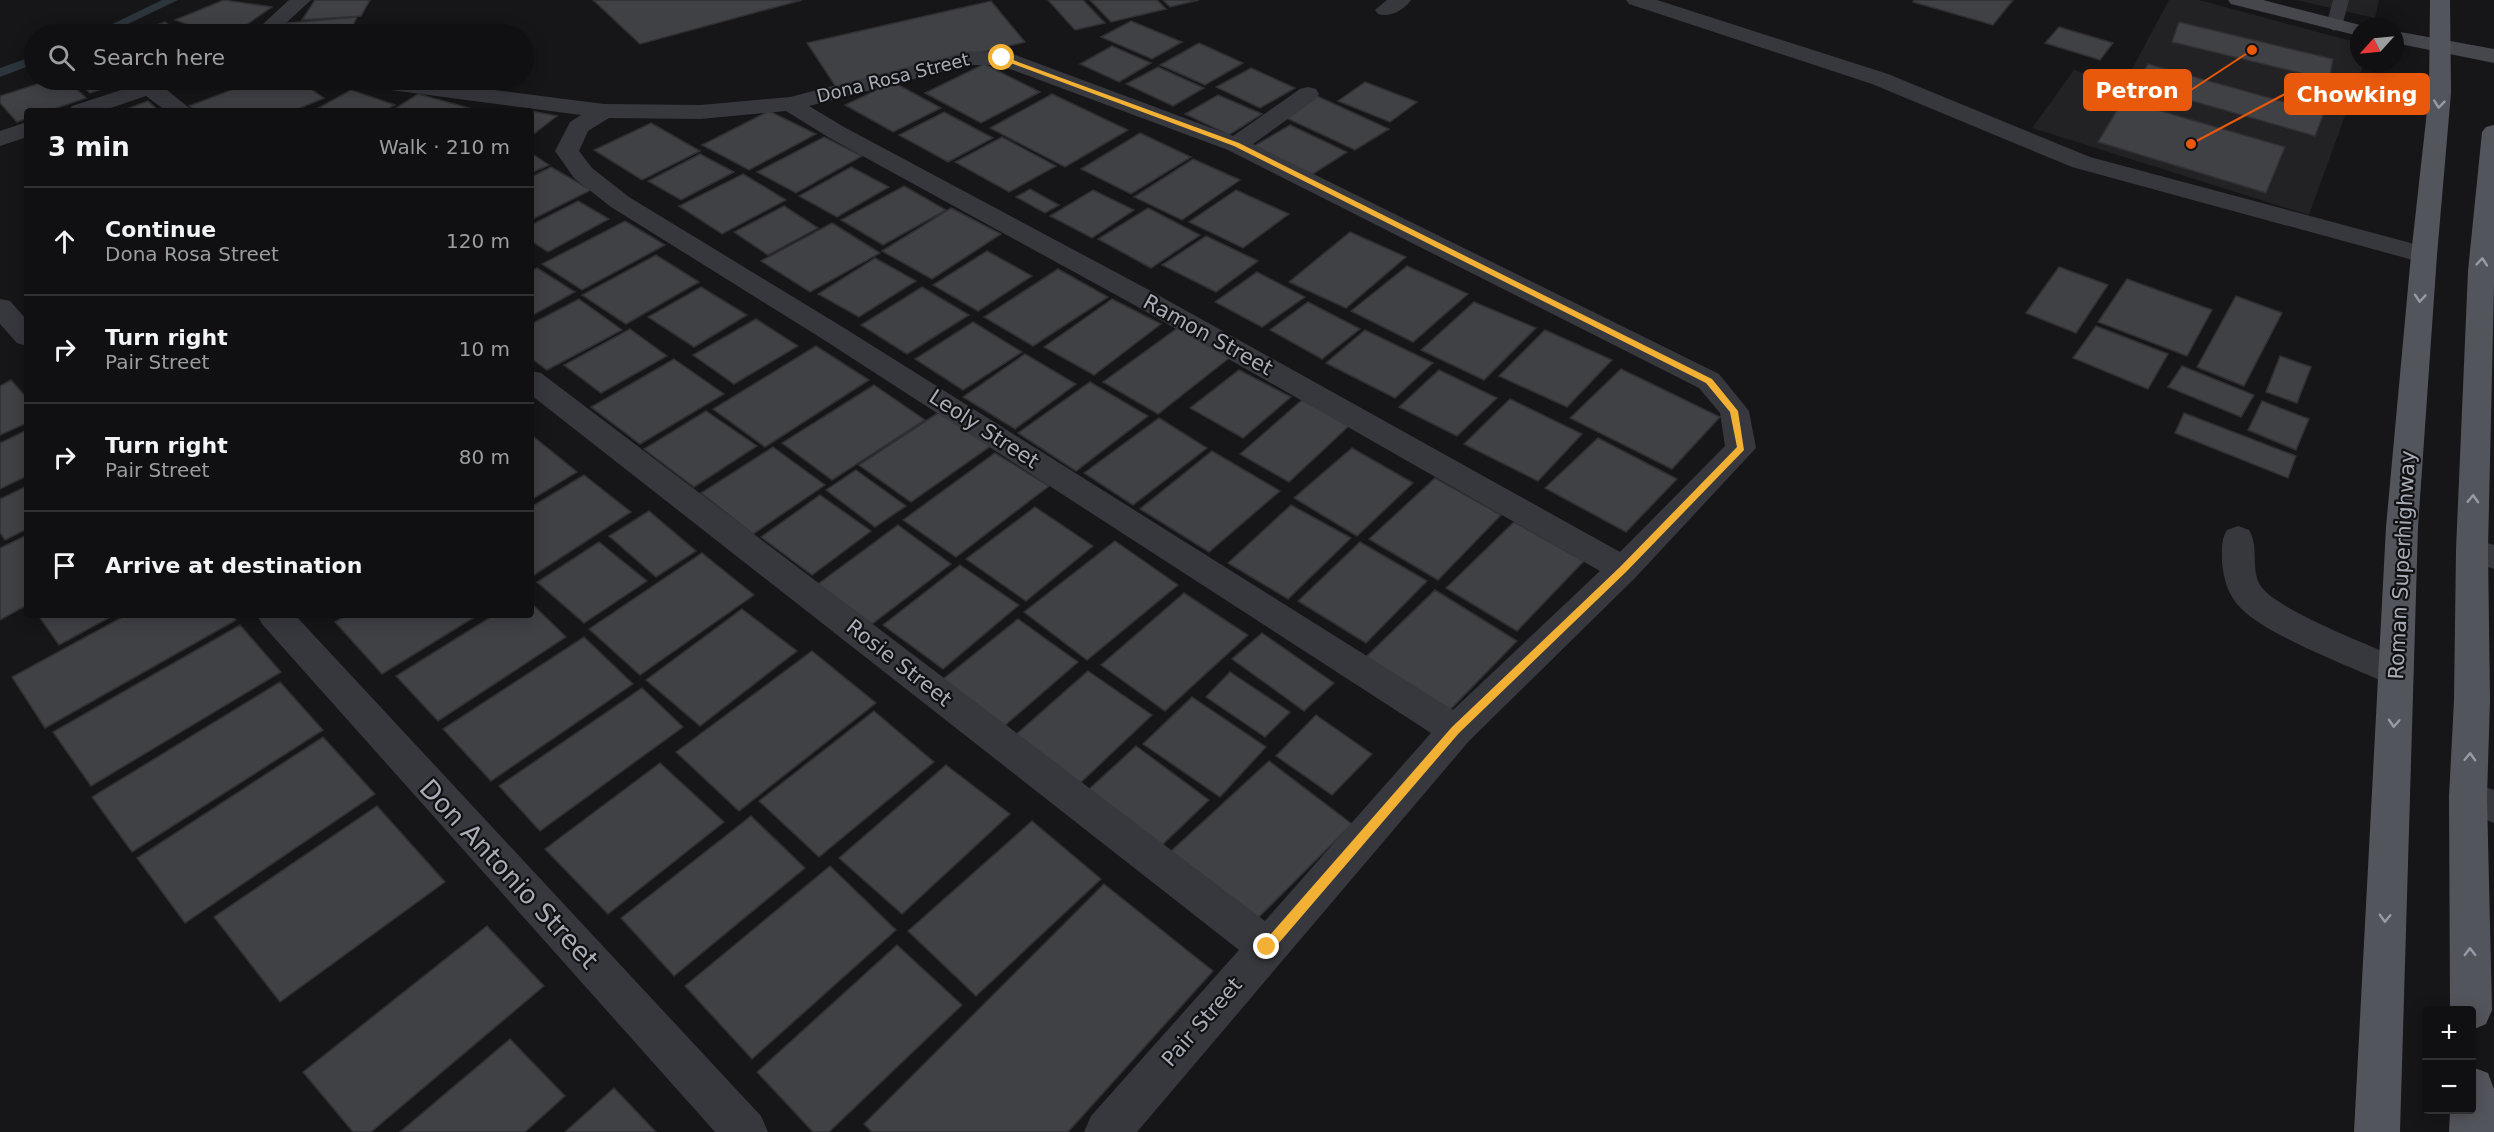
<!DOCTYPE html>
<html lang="en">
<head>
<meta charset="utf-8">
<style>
  body { margin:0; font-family:"DejaVu Sans",sans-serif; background:#1e1e20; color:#f1f3f6 }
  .controls { position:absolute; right:18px; bottom:18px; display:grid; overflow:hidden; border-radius:6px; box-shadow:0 3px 15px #0003 }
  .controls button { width:54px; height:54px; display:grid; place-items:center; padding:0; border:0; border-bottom:2px solid #303032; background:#101012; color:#f1f3f6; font:30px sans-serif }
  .compass { position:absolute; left:2350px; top:18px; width:54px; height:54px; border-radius:50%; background:#101012; box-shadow:0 3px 15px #0003; rotate:243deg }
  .stop { position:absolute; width:18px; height:18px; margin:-14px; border:4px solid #f2b134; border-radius:50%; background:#fff }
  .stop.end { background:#f2b134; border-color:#fff; box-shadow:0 2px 6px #0008 }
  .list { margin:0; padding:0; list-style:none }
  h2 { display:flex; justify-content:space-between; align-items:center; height:78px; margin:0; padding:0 24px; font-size:26px }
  h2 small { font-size:20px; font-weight:400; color:#9c9d9f }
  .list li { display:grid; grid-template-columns:39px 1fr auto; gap:18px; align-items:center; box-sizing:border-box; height:108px; padding:0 24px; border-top:2px solid #303032 }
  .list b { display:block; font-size:22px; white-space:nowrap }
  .list p { margin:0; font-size:20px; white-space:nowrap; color:#9c9d9f }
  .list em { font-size:20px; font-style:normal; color:#9c9d9f }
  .icon { flex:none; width:33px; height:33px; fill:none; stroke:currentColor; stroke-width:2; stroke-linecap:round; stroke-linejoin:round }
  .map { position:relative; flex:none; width:2494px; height:1132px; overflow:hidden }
  .search { position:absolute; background:#101012; box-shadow:0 3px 15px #0003; left:24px; top:24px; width:510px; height:66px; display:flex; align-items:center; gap:15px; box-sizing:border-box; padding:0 21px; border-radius:33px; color:#9c9d9f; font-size:22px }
  .panel { position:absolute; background:#101012; box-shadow:0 3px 15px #0003; left:24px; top:108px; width:510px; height:510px; border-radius:6px }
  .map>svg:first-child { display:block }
  .built { fill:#222225 }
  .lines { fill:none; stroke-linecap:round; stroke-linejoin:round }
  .stream { fill:#2c353c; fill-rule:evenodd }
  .building { fill:#404145; stroke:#303034; stroke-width:1.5 }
  .lane { fill:#37383d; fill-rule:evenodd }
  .street { fill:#37383d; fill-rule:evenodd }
  .secondary { fill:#45474d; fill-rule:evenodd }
  .primary { fill:#53555c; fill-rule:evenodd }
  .oneway { stroke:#979ba6 }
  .route { fill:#f2b134 }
  .labels { text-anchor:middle; stroke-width:4.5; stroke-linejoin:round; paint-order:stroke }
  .far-street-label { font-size:18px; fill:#a8adb8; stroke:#111113 }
  .street-label { font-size:21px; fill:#a8adb8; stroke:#111113 }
  .near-street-label { font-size:26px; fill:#a8adb8; stroke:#111113 }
  .leader { fill:none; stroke:#e8590c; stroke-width:2 }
  .callout-dot { fill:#e8590c; stroke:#111113; stroke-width:2 }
  .callout { fill:#e8590c; stroke:#e8590c; stroke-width:2 }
  .callout-label { font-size:22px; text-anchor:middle; font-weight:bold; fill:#fff }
</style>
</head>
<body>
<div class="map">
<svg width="2494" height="1132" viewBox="0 0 2494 1132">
  <rect width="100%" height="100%" fill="#161618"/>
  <path class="built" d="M2169 0H2199L2359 43V63H2364L2309 215 2032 128 2074 70 2123 86Z
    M2296 0H2379L2375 18Z"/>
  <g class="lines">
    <path class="stream" d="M162 0H178L107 34H92Z
      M34 56V64L0 77V68Z"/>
  </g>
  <path class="building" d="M224 0 272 7 233 34H215L175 20Z
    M315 0H370L361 16 302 20Z
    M593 0H802L640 44Z
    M1048 0H1083L1105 23 1075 30Z
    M1090 0H1157L1166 9 1111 22Z
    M1163 0H1199L1170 7Z
    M1914 0H2013L1993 25 1913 2Z
    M991 1 1025 42 836 87 807 43Z
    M357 17 349 34H271L276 24Z
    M1131 21 1182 42 1152 59 1101 37Z
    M165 22 182 34H130Z
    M2179 22 2333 59 2329 80 2172 42Z
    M2059 27 2113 43 2100 60 2045 43Z
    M1199 43 1243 63 1205 85 1160 65Z
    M1112 46 1151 63 1119 82 1080 64Z
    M984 64 1040 92 981 123 925 93Z
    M2148 64 2324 113 2315 136 2136 85Z
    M1158 67 1204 88 1173 106 1126 84Z
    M1251 68 1295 88 1260 108 1216 87Z
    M50 80H67L86 98 48 111H27V118L17 122 0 103V96Z
    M75 80H129L90 93Z
    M258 80H297L324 98 293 111H196L189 106Z
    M893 82 941 108 893 132 845 105Z
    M1365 82 1417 102 1390 122 1338 101Z
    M351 90 395 105 384 111H313Z
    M418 94 469 108 464 111H391Z
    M1052 94 1128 130 1065 167 990 128Z
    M1218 95 1262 114 1229 135 1185 114Z
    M1317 96 1389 129 1355 150 1282 116Z
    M2123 100 2285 147 2266 193 2098 142Z
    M148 101 159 111H121Z
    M530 111H531L557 116 531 136Z
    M769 111 816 134 749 170 702 145Z
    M944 112 993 138 948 162 899 135Z
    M651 123 700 151 642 180 594 150Z
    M1290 125 1347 152 1307 178 1249 149Z
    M1140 133 1191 157 1131 194 1081 169Z
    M824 137 862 156 796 193 757 172Z
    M1002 137 1056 166 1009 192 955 162Z
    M531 153 549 165 531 173Z
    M700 154 734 172 681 200 648 181Z
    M1193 159 1240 180 1182 220 1134 197Z
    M551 167 591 190 531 220V177Z
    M851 167 889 187 837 217 799 196Z
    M743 174 786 200 722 234 679 206Z
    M904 186 946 210 883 245 841 220Z
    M1030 189 1059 205 1045 213 1016 197Z
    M1093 190 1134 210 1092 238 1050 216Z
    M1236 190 1289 214 1243 248 1189 222Z
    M578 201 609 219 548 252 531 241V225Z
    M784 206 818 228 768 255 734 232Z
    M951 208 1001 234 932 279 882 251Z
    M1148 208 1200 235 1151 268 1098 239Z
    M625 221 665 245 582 290 542 264Z
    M832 223 880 253 810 292 761 261Z
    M1350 232 1406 257 1346 308 1289 282Z
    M1206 236 1258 261 1216 292 1162 265Z
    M987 251 1032 276 978 311 933 285Z
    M656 255 699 282 626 324 582 295Z
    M875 258 916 281 859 317 818 294Z
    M1407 266 1468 294 1413 342 1351 311Z
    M2059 267 2108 285 2076 333 2026 313Z
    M537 268 575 292 531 316V271Z
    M1058 269 1108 297 1033 346 984 317Z
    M1257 272 1305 297 1262 327 1215 302Z
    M2127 279 2212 310 2187 356 2098 322Z
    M701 287 747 315 694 347 648 317Z
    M922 287 969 315 907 354 861 325Z
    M2236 296 2282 313 2244 386 2197 367Z
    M579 299 622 330 547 370 531 358V324Z
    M1112 299 1161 324 1094 375 1044 347Z
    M1308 302 1360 329 1322 359 1270 330Z
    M1474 302 1536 328 1484 380 1421 350Z
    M756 319 798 346 734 384 693 355Z
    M973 322 1022 352 963 390 915 359Z
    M2096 326 2168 354 2148 389 2073 358Z
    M1179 327 1233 355 1158 414 1103 382Z
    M630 329 667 356 601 393 564 365Z
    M1365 330 1433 363 1395 398 1326 363Z
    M1545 330 1612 360 1567 407 1499 376Z
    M816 346 869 380 765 447 713 409Z
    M1025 354 1076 384 1015 429 963 397Z
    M2280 356 2311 367 2297 403 2266 392Z
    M674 359 724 394 640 444 591 407Z
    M2182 366 2254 395 2241 417 2168 387Z
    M1621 369 1720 417 1672 469 1570 418Z
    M1239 370 1291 397 1243 438 1190 408Z
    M1439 370 1497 398 1457 436 1399 407Z
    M11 380 27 398V423L0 435V386Z
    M1090 382 1148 416 1076 471 1018 433Z
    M874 385 925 420 832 480 782 443Z
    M1510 399 1582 434 1538 481 1464 444Z
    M1302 400 1350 425 1289 482 1240 454Z
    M2262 401 2309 419 2296 450 2248 430Z
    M944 409 995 443 911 502 859 465Z
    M706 411 757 446 694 487 644 449Z
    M2184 413 2296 456 2288 478 2175 433Z
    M1159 418 1207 448 1133 505 1084 473Z
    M27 430V476L0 489V443Z
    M534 437 577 472 531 500V439Z
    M1598 438 1677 479 1626 532 1545 488Z
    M773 447 825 485 753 534 701 493Z
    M1352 448 1413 483 1357 536 1294 498Z
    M1212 451 1280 491 1209 552 1140 509Z
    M995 453 1049 486 956 557 903 520Z
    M856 470 906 506 875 527 826 490Z
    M584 475 631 512 531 577V507Z
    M1435 478 1501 515 1438 580 1369 539Z
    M27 486V529L5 540 0 533V499Z
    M820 495 871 531 812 575 761 537Z
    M1291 505 1351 538 1288 599 1228 563Z
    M1035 507 1093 546 1026 601 966 559Z
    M649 511 696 551 656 577 609 536Z
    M1514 522 1584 561 1517 631 1446 588Z
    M898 525 951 564 872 624 818 584Z
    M27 535V605L0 620V548Z
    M1115 541 1178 585 1087 660 1024 612Z
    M599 542 647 581 584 623 537 582Z
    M1360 542 1427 581 1366 643 1298 601Z
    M702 553 754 595 640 675 589 629Z
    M960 565 1019 605 943 669 883 625Z
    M1435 590 1517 641 1448 712 1366 657Z
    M1184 593 1248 635 1165 711 1101 665Z
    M531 603 566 637 438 721 396 676 494 615H531Z
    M742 609 797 651 700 726 646 680Z
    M38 615H114L59 645Z
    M126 615H231L236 620 45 728 12 677Z
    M347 615H478L382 674 335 622Z
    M1018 619 1078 662 1003 727 942 680Z
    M240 625 281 672 91 786 53 732Z
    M1262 633 1334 683 1304 711 1232 659Z
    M584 637 633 684 491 781 443 729Z
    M812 651 876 703 739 811 676 752Z
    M1088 671 1152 715 1075 788 1011 739Z
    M1230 672 1290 712 1265 737 1206 697Z
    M280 682 323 730 132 852 92 797Z
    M642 688 683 727 540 831 499 786Z
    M1192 697 1266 747 1220 797 1143 744Z
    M874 711 934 762 819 857 759 801Z
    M1316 715 1372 754 1332 795 1276 756Z
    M323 737 375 794 185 923 137 858Z
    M1136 746 1209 800 1159 848 1087 791Z
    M1269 761 1352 824 1253 923 1169 853Z
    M660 763 724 822 608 914 545 849Z
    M946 765 1010 814 902 914 839 858Z
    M377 806 445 882 280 1002 214 917Z
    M751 816 805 868 674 976 621 918Z
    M1032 821 1101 879 976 996 908 931Z
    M830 866 896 930 752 1059 685 986Z
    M1104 884 1213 971 1068 1132H872L864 1124Z
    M487 926 544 986 371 1132H353L303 1072Z
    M897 945 962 1005 829 1132H813L757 1072Z
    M510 1039 565 1096 525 1132H400Z
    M614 1088 656 1132H565Z"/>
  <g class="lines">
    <path class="lane" d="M2333 0H2349L2342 26 2334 31 2326 26Z"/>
    <path class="street" d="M289 0H311L274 34H252Z
      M1387 0H1411C1404 10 1390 18 1378 14L1375 10Z
      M1626 0H1657L1888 74 2090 157 2433 249 2437 255 2433 261 2424 263 2072 167 1872 84 1629 4Z
      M969 51 1010 53 1233 136 1300 89 1308 87 1316 89 1319 94 1316 99 1253 144 1719 374 1749 411 1756 448 1635 578 1469 741 1137 1132H1084L1091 1116 1239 950 531 395V371L541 373 1265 921 1431 733 821 338 611 207 574 178 555 151 570 122 581 115 368 87 360 85 357 80H416L604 104 701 105 790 97ZM969 65H999L1228 150 1699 388 1720 413 1725 446 1620 552 1149 290 844 127 809 106ZM786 111 828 137 1129 302 1600 571 1453 710 841 326 629 197 592 168 579 151 588 131 609 118 701 119Z
      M152 80H191L188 85 167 90 193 111H166L146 96 102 111H68L72 106Z
      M27 122V137L0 146V131Z
      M0 299 10 301 27 320V346L17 343 0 324Z
      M2238 526 2249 530C2259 546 2251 566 2259 583 2269 608 2380 649 2408 662L2414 672 2408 682 2396 686 2384 682C2347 665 2260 633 2237 604 2227 592 2223 576 2222 561 2222 549 2221 540 2227 530Z
      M2472 538 2494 545V569L2460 558 2456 550 2460 542Z
      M257 615H295L761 1116 768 1132H715L262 624Z
      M2468 781 2494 790V823L2455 808 2449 797 2455 786Z"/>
    <path class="secondary" d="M2228 0H2263L2368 27H2359V36L2231 4Z
      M2395 31 2494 49V63L2395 43Z"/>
    <path class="primary" d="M2430 0H2450L2451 93 2437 255 2418 527 2400 1132H2354L2386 527 2411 255 2429 93Z
      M2494 125V285L2488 550 2490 700 2487 797 2492 1010 2486 1024 2472 1030V1010H2450L2449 797 2454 700 2456 550 2468 271 2482 132 2486 127Z
      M2472 1067 2488 1073 2494 1089V1132H2449L2450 1110H2472Z"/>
  </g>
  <defs><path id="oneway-chevron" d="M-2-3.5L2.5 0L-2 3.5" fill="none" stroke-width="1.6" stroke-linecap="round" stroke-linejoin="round" transform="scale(1.5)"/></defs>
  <g class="oneway">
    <use href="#oneway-chevron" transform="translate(2439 104) rotate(96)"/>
    <use href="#oneway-chevron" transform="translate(2482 262) rotate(-85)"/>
    <use href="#oneway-chevron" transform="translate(2420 298) rotate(94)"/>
    <use href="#oneway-chevron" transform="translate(2473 499) rotate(-88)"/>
    <use href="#oneway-chevron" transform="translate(2394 723) rotate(93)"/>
    <use href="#oneway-chevron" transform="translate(2470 757) rotate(-88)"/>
    <use href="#oneway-chevron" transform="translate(2385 918) rotate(92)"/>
    <use href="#oneway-chevron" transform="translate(2470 952) rotate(-91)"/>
  </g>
  <path class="route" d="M1002 56 1239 143 1712 379 1738 411 1744 450 1626 572 1459 733 1272 951 1267 952 1261 947 1263 943 1452 727 1620 567 1737 447 1730 412 1706 383 1234 146 1000 59Z"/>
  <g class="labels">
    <g class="far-street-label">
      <text transform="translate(893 78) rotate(-14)" y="6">Dona Rosa Street</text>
    </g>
    <g class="street-label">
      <text transform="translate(1208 335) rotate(29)" y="7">Ramon Street</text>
      <text transform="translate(984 429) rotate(33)" y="7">Leoly Street</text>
      <text transform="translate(2402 565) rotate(-87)" y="7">Roman Superhighway</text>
      <text transform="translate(899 663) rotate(38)" y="7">Rosie Street</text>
      <text transform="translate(1202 1022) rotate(-49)" y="7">Pair Street</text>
    </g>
    <g class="near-street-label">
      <text transform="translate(509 874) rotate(47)" y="9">Don Antonio Street</text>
    </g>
  </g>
  <path class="leader" d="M2252 50L2191 90M2191 144L2285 94"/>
  <g class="callout-dot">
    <circle cx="2252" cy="50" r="6"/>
    <circle cx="2191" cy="144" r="6"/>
  </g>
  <g class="callout">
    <rect x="2084" y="70" width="107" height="40" rx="6"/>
    <rect x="2285" y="74" width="144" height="40" rx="6"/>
  </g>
  <g class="callout-label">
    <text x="2137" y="98">Petron</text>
    <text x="2357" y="102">Chowking</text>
  </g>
</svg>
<div class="controls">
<button>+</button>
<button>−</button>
</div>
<svg class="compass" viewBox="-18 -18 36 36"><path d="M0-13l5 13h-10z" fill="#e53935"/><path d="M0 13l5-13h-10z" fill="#9c9d9f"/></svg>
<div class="stop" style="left:1002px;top:58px"></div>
<div class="stop end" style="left:1267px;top:947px"></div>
<div class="search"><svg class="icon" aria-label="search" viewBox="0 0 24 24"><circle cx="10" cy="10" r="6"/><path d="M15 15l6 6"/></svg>Search here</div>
<section class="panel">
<h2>3 min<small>Walk · 210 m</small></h2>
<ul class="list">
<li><svg class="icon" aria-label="ahead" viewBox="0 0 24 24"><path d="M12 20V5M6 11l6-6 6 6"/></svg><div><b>Continue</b><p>Dona Rosa Street</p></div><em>120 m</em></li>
<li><svg class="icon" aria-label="right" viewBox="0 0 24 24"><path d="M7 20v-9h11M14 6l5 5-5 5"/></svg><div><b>Turn right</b><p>Pair Street</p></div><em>10 m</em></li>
<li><svg class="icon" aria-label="right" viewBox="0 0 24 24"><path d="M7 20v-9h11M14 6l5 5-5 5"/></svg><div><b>Turn right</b><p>Pair Street</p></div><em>80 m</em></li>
<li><svg class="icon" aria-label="arrive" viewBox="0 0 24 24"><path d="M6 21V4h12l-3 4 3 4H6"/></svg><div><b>Arrive at destination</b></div></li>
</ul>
</section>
</div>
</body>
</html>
